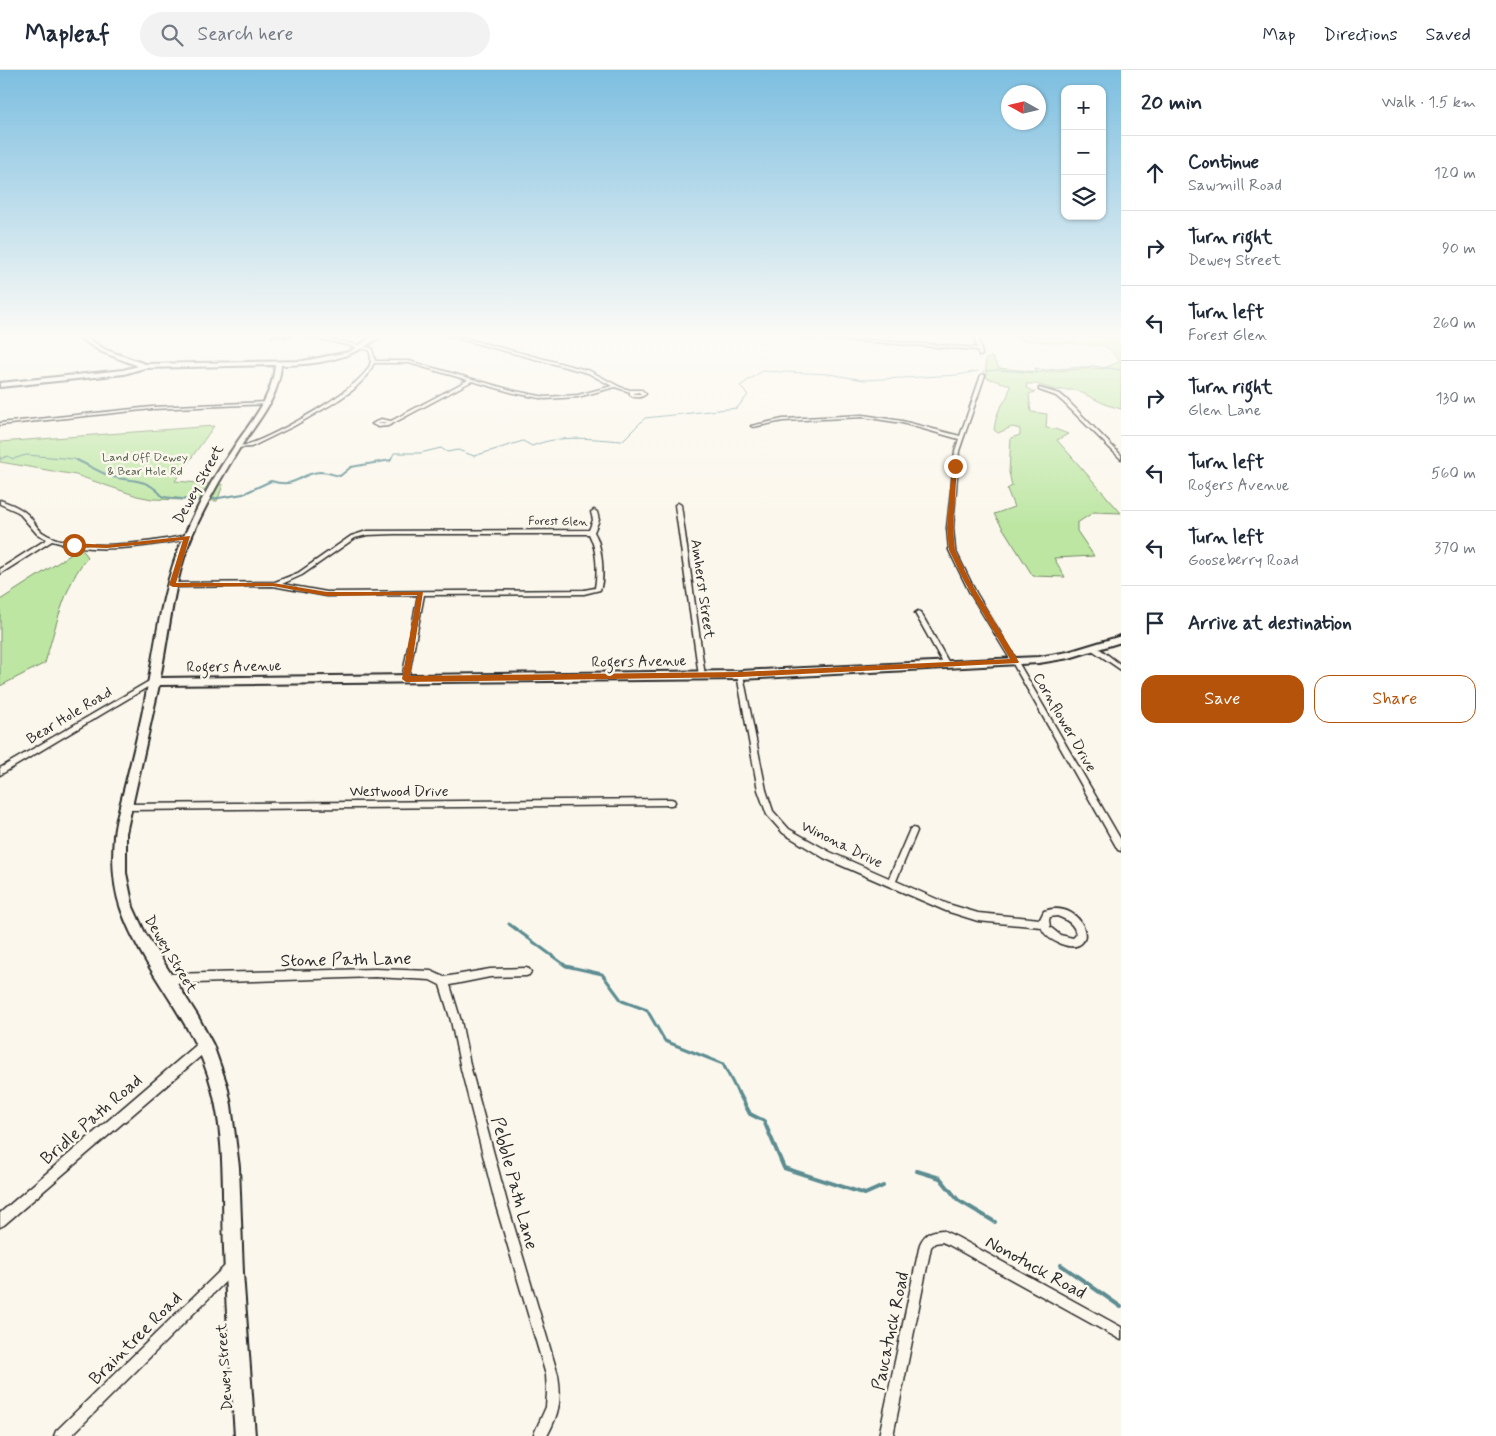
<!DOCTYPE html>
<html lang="en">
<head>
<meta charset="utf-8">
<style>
  body { margin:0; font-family:Mynerve,sans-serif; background:#f2f2f3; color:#1f2937 }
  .controls { position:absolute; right:15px; top:15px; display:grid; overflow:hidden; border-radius:10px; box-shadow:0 1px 4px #0004 }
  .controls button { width:45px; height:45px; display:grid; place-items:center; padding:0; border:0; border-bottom:1px solid #e0e1e3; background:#fff; color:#1f2937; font:25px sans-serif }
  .compass { position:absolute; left:1001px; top:15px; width:45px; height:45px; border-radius:50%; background:#fff; box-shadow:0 1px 4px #0004; rotate:278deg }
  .stop { position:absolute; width:15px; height:15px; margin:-11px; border:4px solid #b45309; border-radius:50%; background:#fff }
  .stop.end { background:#b45309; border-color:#fff; box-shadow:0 1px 5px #0008 }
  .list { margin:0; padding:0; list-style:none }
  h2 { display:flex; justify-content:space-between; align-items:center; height:65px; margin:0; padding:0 20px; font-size:21px }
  h2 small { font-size:16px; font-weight:400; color:#747a83 }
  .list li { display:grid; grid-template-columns:32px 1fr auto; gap:15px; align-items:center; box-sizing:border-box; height:75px; padding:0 20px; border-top:1px solid #e0e1e3 }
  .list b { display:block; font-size:19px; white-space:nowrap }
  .list p { margin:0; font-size:16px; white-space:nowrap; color:#747a83 }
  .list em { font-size:16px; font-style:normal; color:#747a83 }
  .actions { display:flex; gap:10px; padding:15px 20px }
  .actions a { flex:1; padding:11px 0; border:1px solid #b45309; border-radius:15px; text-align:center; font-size:18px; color:#b45309 }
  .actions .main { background:#b45309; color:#fff }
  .icon { flex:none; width:28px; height:28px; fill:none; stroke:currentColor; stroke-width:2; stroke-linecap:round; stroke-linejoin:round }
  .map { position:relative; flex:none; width:1121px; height:1366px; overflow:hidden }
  header { display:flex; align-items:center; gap:30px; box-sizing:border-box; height:70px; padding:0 25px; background:#fff; border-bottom:1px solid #e0e1e3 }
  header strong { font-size:24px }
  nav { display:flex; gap:28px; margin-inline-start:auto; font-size:18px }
  .search { width:350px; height:45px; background:#f2f2f3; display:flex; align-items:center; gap:12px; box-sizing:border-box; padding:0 18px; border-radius:28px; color:#747a83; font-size:19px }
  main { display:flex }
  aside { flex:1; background:#fff }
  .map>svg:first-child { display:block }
  .green { fill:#bce6a2; stroke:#748866 }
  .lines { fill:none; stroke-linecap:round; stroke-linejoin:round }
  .stream-far3 { stroke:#5b8c91; stroke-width:1 }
  .stream-far2 { stroke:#5b8c91; stroke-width:2 }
  .stream-far1 { stroke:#5b8c91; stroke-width:3 }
  .stream { stroke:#5b8c91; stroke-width:4 }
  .street-casing { stroke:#2b2b2b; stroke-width:3 }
  .secondary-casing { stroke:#2b2b2b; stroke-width:4 }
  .street { fill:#fbf7ec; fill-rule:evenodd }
  .secondary { fill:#fbf7ec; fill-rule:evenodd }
  .route { fill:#b45309 }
  .labels { text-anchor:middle; stroke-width:5; stroke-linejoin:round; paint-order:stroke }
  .far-park-label { font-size:12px; fill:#4f5a49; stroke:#fbf7ec }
  .far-street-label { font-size:12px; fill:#2b2b2b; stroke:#fbf7ec }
  .street-label { font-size:15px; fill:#2b2b2b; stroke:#fbf7ec }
  .near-street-label { font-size:18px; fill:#2b2b2b; stroke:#fbf7ec }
</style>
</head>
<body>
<header>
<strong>Mapleaf</strong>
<div class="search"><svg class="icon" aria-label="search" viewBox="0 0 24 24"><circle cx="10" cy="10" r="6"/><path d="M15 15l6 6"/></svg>Search here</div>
<nav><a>Map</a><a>Directions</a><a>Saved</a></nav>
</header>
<main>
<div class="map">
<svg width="1121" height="1366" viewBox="0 0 1121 1366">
  <rect width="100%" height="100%" fill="#fbf7ec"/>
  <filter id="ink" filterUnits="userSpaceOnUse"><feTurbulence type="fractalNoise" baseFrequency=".02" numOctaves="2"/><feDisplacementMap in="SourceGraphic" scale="10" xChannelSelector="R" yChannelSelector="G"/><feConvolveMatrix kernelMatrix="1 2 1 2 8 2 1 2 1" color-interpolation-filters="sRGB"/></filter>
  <g filter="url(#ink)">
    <path class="green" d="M1011 266 1099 267 1119 270 1121 272V339L1107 335 1076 320H1055L1036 314H1026L1027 318 1035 322 1029 324 1031 342 1047 344 1046 358 1055 359 1068 364 1057 370 1121 443 1094 442 1077 453V461L1094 486 1054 488 1065 507 1033 506 994 444 1014 437 1007 419 1012 416 1009 402 1011 368 1020 365V359L1012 357 998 363 994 360C995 354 996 346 999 340 1004 331 1009 327 1010 315L987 308 985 289 992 287 999 298 1039 302 1093 298 1103 299 1120 291 1106 276 1022 270Z
      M214 356 175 411 223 415 217 431 152 429 137 426 76 405 0 392V372Z
      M81 478 88 487C66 510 54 562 45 593L0 616V530Z"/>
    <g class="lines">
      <path class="stream-far3" d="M983 301 1000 300 1037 303 1035 298 1046 300 1093 296 1121 300
        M0 389 8 386 13 389 26 385 74 389 80 392
        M390 392 394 383H420L441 378 447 382 458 380 474 386 523 371 532 376C561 364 592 369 622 371L645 348 737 338 748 325 740 316 762 301 829 304 864 310 958 305 978 301"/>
      <path class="stream-far2" d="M77 390C88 395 99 402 110 406 132 413 146 406 163 427L200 431 243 424 271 411C298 419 299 403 320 402 327 402 334 405 340 406L351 397 391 390"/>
      <path class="stream-far1" d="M509 854 566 896 602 904 622 931 647 940 665 971 723 994 739 1025"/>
      <path class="stream" d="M739 1023 750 1044 764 1051 784 1098 865 1124 883 1116
        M917 1101 940 1108 958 1130 995 1152
        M1061 1195 1121 1237"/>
      <defs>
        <path id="street" d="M272 266H291L289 267Z
          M306 266H315L372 278 375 291H409L515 321 545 327 578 325 612 316 588 303 448 266H456L590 301 620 317 630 320H642L646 324C641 328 635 328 630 325V322L615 317 578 327 545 329 514 323 472 311 388 356 378 357 372 354 381 349 391 351 468 310 409 293H374L367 306 353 320 334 333 294 356 251 377 234 378V376C239 375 245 376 249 374 274 366 368 316 371 291 371 288 370 283 369 280ZM639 322 641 324H634V323ZM382 352 387 353 377 354Z
          M792 266H816L977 278 974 266H978L982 285 979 286 977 280Z
          M983 304 985 305 959 381 953 458 955 480 976 523 1018 592 1121 770V781L1118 780 1012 592 970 523 949 480 947 458 955 381 959 369 902 353 863 347 783 351 753 357 751 356 783 349 863 345 902 351 960 366 981 305Z
          M1039 318 1060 324 1066 329 1121 385V389L1062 331 1056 326 1039 320Z
          M268 332 270 333V334L152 339 0 355V353L152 337Z
          M0 430C11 434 22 438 30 447 34 452 37 458 42 462 73 484 151 473 187 465L190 467C183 471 172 472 164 473 127 479 88 482 52 471L0 504V499L47 469 37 464 18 442 0 434Z
          M678 433 681 435 705 606 702 608 699 606 675 435Z
          M594 440 597 442 599 450 594 462C602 474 605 507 600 520L584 524 424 525 408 609 405 611 402 609 418 525 327 526 273 516 173 517 170 515 173 513 275 512 298 503 351 466 367 461 589 460 593 450 591 442ZM395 464H589C597 479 598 501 595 518L584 520 327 522 282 514 302 505 355 468 367 465Z
          M918 541 921 543 950 595 949 597H947L944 595 915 543Z
          M1092 576H1096L1121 595V600L1092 580 1091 578Z
          M738 603H740L743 605 766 720 773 741 789 759 830 782 889 808 910 759 913 758 916 759 917 761 896 811 948 834 978 843 1040 849 1044 841C1086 827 1102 889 1061 874 1051 870 1045 866 1041 857L978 851 946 841 824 788 783 763 767 745 758 720 737 605ZM1057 846C1066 849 1075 854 1076 865L1073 868 1060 865 1050 857 1049 850 1050 847Z
          M151 610H155L156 612 0 705V698Z
          M671 729 674 730 675 732 674 734 671 735 126 740 123 739 122 737 123 735 126 734Z
          M526 898 529 899 531 902 529 905 526 906 490 907 450 915 461 951 471 999 508 1136 558 1305C562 1330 559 1344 547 1366H533L546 1337 547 1323 546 1305 496 1136 461 999 451 951 440 915 430 910 375 907 166 914 163 912 161 909 163 906 166 904 375 899 431 901 444 907 490 899Z
          M205 970 209 971 210 975 209 979 4 1155 0 1157V1143L201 971Z
          M942 1160 957 1167 1121 1257V1270L949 1175 942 1172 935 1173 931 1177 893 1366H879L920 1174C925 1163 931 1161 942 1160Z
          M232 1191 236 1193 238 1197 236 1201 71 1366H54L56 1361 228 1193Z"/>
        <path id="secondary" d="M76 266H84L106 280 145 294 303 291 349 282 373 266H381C352 289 317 295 281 295 279 329 257 352 239 379 222 406 206 434 193 463 173 510 170 559 160 608L740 601 1039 587 1068 582 1121 566V572L1069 588 1039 593 740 609 159 615 126 763V803L133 837 145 863 197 945 213 975 227 1015 231 1035 239 1097 243 1203 255 1366H235C231 1304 226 1241 224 1179 222 1125 226 1068 211 1015 194 950 143 902 121 839 113 816 112 791 114 766 115 754 119 740 122 728 129 700 136 673 142 645 155 586 159 521 185 464 198 435 214 406 232 380 250 352 272 330 275 295L144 298 124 304 0 317V313L123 300 138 296 102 282Z"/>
      </defs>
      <use href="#street" class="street-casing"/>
      <use href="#secondary" class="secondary-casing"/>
      <use href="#street" class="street"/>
      <use href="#secondary" class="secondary"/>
    </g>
  </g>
  <linearGradient id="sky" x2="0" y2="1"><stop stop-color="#7cbee0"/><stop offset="0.58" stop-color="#fdfbf6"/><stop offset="1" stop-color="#fdfbf6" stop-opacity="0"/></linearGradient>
  <rect width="1121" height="458" fill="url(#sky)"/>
  <path class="route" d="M955 395 957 396 953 458 955 480 970 511 1019 592 1018 593 740 607 406 612 402 609 417 525 327 526 273 516 173 517 169 515 183 470 107 478 74 477 71 475 74 473 107 475 190 466 176 513H273L327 522H423L410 606 740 602 1010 589 964 511 949 480 947 458 952 396Z"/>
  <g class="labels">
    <g class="far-park-label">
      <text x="145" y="391">Land Off Dewey<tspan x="145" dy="14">&amp; Bear Hole Rd</tspan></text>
    </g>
    <g class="far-street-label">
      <text transform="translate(558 451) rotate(1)" y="4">Forest Glen</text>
    </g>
    <g class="street-label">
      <text transform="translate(198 414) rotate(-61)" y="5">Dewey Street</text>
      <text transform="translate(703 519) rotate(82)" y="5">Amherst Street</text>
      <text transform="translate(639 591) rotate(-1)" y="5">Rogers Avenue</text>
      <text transform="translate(234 596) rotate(-1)" y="5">Rogers Avenue</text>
      <text transform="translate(69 645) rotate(-31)" y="5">Bear Hole Road</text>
      <text transform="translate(1065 652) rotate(60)" y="5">Cornflower Drive</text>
      <text x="399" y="726">Westwood Drive</text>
      <text transform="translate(842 774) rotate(26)" y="5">Winona Drive</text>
      <text transform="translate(171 884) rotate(59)" y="5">Dewey Street</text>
      <text transform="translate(224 1297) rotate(-94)" y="5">Dewey Street</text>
    </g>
    <g class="near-street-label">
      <text transform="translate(346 889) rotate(-1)" y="6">Stone Path Lane</text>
      <text transform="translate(91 1049) rotate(-41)" y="6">Bridle Path Road</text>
      <text transform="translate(515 1113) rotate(75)" y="6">Pebble Path Lane</text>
      <text transform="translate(1036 1197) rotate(29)" y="6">Nonotuck Road</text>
      <text transform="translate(890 1261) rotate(-78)" y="6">Paucatuck Road</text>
      <text transform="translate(135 1268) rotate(-45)" y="6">Braintree Road</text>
    </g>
  </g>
</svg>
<div class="controls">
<button>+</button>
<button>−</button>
<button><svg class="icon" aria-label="layers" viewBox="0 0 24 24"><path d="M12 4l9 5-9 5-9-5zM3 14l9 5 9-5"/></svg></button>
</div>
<svg class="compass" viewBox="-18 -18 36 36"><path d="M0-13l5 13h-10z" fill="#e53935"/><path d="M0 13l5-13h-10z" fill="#747a83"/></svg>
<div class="stop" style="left:74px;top:475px"></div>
<div class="stop end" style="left:955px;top:396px"></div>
</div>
<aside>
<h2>20 min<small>Walk · 1.5 km</small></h2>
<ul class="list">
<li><svg class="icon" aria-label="ahead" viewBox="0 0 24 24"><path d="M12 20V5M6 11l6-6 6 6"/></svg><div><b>Continue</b><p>Sawmill Road</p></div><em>120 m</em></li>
<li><svg class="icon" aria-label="right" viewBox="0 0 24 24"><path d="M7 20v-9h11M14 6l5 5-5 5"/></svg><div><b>Turn right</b><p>Dewey Street</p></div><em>90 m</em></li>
<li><svg class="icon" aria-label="left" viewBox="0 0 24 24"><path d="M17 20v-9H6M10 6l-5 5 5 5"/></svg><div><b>Turn left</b><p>Forest Glen</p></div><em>260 m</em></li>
<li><svg class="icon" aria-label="right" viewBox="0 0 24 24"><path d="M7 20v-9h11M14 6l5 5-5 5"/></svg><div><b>Turn right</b><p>Glen Lane</p></div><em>130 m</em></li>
<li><svg class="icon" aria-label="left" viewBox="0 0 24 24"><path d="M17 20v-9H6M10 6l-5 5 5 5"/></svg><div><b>Turn left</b><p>Rogers Avenue</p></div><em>560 m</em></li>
<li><svg class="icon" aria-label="left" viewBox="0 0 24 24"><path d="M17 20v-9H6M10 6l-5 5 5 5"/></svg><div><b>Turn left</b><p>Gooseberry Road</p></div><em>370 m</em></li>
<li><svg class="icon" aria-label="arrive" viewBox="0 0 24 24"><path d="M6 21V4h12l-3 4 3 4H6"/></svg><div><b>Arrive at destination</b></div></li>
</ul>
<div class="actions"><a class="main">Save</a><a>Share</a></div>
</aside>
</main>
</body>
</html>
